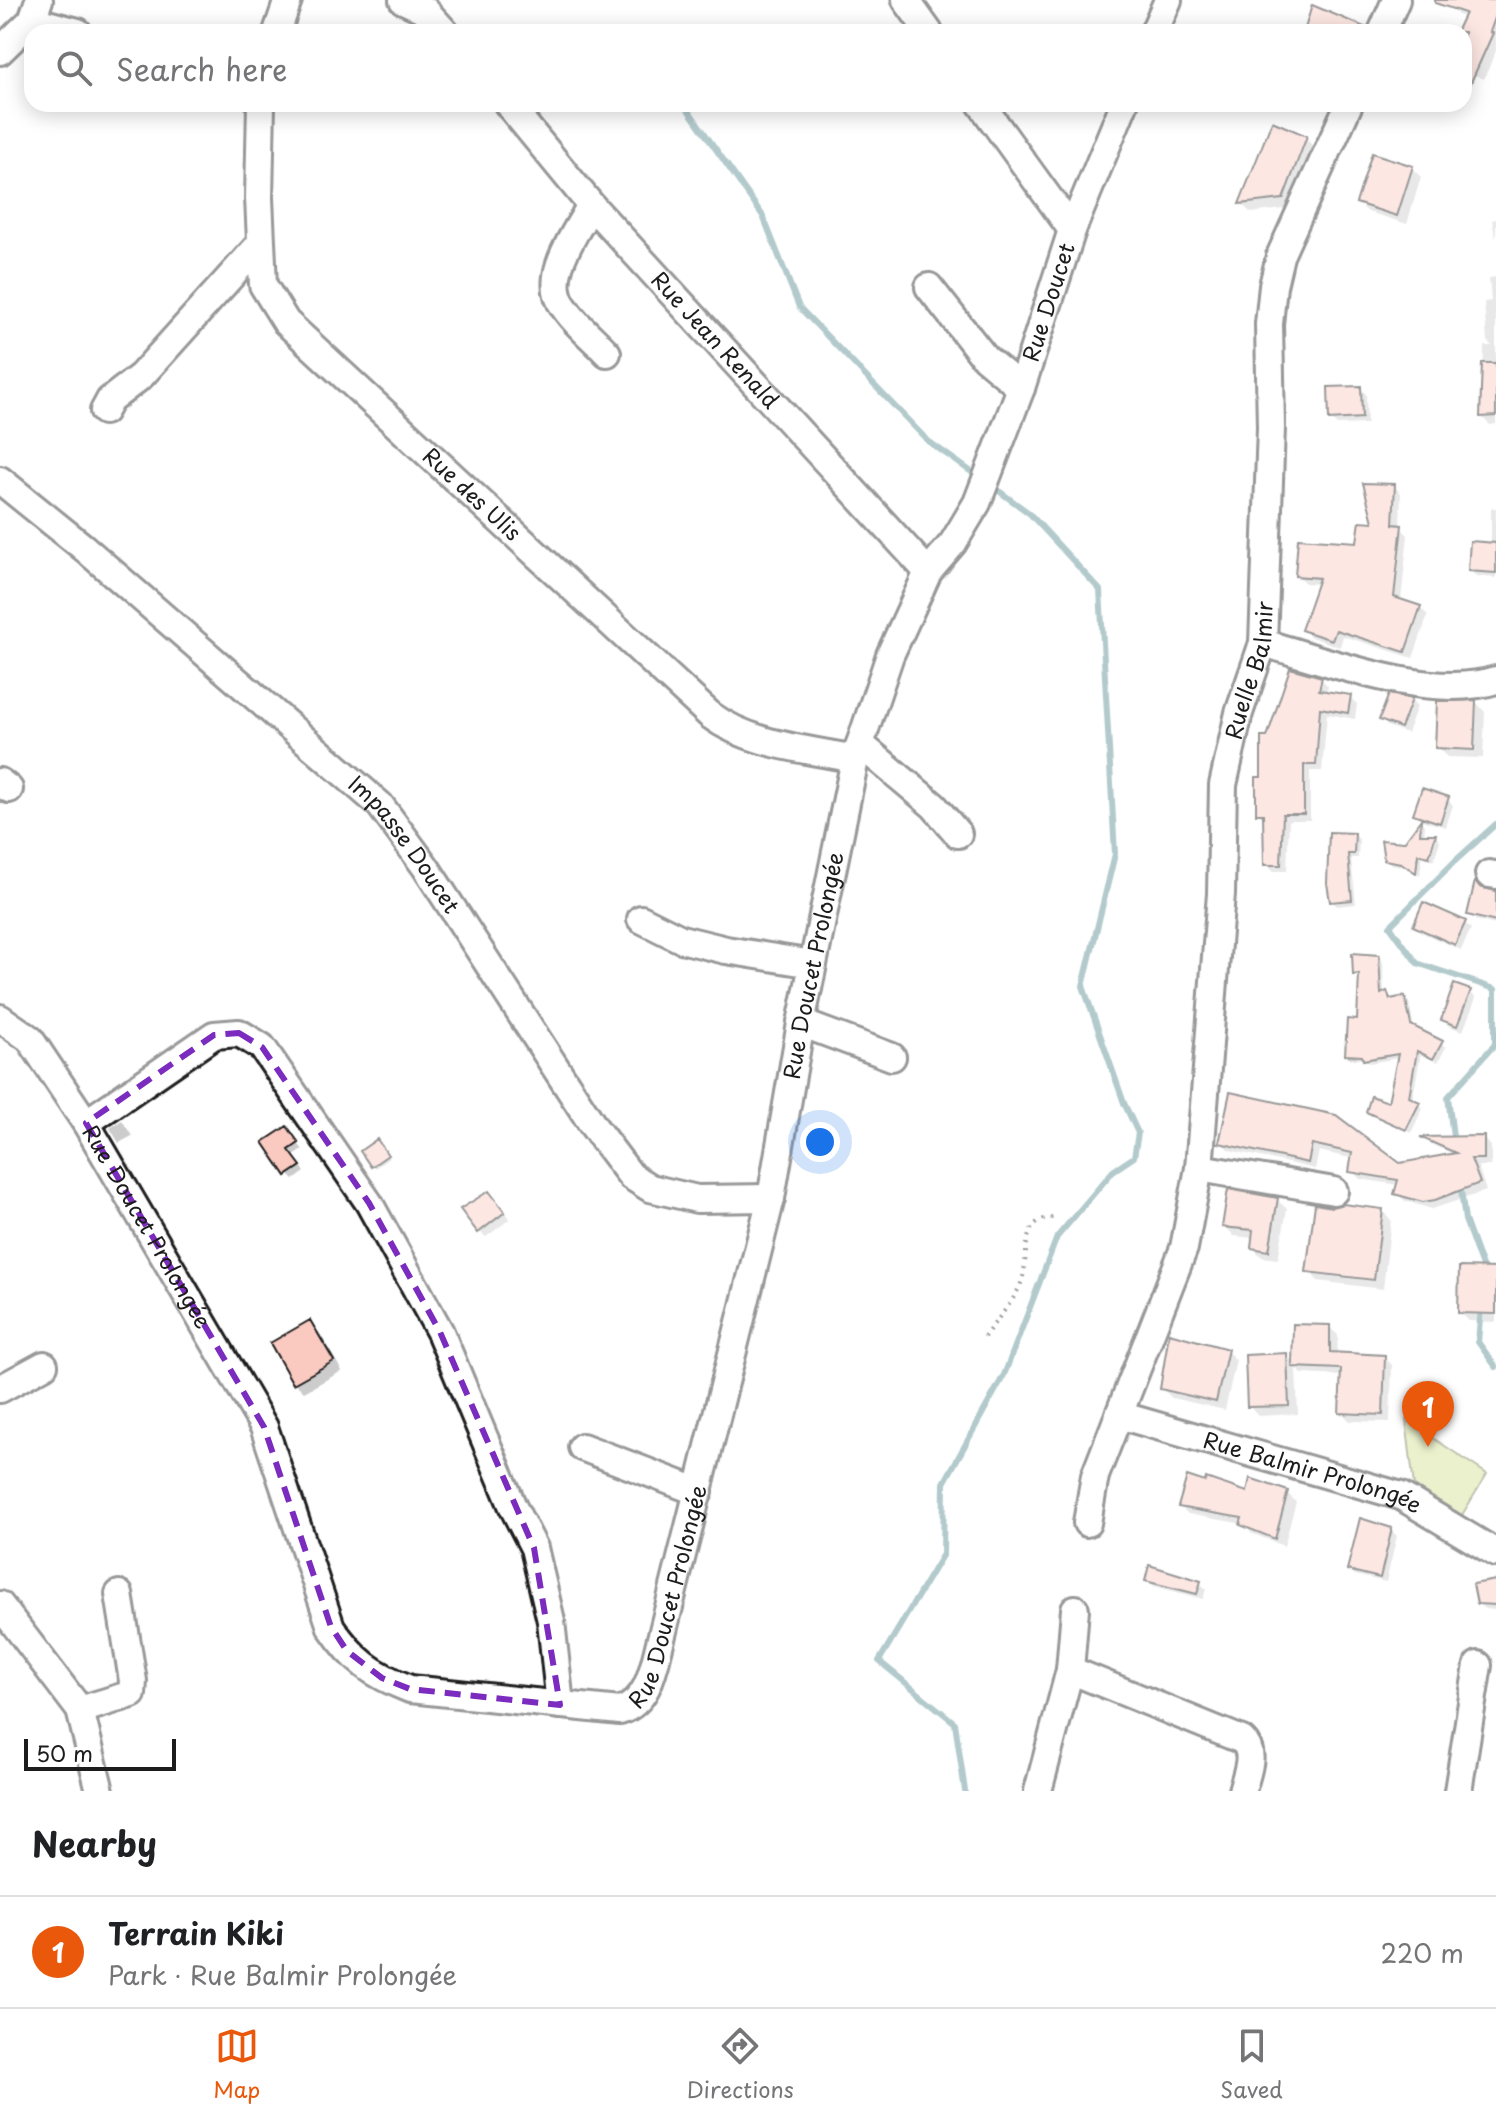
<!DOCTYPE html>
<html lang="en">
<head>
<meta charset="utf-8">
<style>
  body { margin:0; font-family:"Playpen Sans",sans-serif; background:#f6f6f6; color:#202124 }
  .scale { position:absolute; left:24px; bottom:20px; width:152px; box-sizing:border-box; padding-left:8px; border:4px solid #1c1c1c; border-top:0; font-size:22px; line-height:28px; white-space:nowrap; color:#1c1c1c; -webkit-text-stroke:6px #fff; paint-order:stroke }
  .you { position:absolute; left:820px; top:1142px; width:28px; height:28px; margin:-20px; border:6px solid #fff; border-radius:50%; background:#1a73e8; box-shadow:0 0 0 12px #1a73e833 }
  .badge { display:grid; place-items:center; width:52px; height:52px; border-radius:50%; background:#ea580c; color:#fff; font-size:26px; font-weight:700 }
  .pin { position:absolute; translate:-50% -66px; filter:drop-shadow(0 2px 4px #0008) }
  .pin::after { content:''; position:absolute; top:42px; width:28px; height:24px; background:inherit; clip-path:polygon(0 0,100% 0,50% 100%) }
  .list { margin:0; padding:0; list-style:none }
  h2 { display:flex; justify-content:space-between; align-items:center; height:104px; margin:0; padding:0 32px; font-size:34px }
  h2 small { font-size:26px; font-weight:400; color:#757577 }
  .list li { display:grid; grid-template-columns:52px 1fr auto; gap:24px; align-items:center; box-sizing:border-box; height:112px; padding:0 32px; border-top:2px solid #e0e0e0 }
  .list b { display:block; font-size:30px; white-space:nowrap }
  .list p { margin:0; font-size:26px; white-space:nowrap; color:#757577 }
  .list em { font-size:26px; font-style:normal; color:#757577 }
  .icon { flex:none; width:44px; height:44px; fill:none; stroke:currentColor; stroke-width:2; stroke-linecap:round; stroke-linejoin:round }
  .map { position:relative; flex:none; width:1496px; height:1791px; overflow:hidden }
  .search { position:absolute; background:#fff; box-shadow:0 4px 20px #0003; left:24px; right:24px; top:24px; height:88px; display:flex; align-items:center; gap:20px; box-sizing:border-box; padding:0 28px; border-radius:24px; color:#757577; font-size:30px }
  .sheet { height:216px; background:#fff }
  nav { display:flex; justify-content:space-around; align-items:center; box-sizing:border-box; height:112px; border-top:2px solid #e0e0e0; background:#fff; font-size:22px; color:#757577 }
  nav a { display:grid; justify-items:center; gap:4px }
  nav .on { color:#ea580c }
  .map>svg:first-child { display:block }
  .green { fill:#d2dd90; stroke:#777c56; stroke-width:2 }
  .shadow { fill:#0003 }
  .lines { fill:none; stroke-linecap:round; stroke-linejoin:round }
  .stream { stroke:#598a8e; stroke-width:6 }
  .building { fill:#facac0; stroke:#1c1c1c; stroke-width:2 }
  .minor-casing { stroke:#1c1c1c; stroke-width:32 }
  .path { stroke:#1c1c1c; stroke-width:4; stroke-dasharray:2 6; stroke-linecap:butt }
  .minor { stroke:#fff; stroke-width:26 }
  .marked { fill:none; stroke:#7b2cbf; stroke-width:6; stroke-dasharray:16 10; stroke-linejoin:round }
  .labels { text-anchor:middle; stroke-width:6; stroke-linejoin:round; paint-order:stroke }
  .street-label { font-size:22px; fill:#1c1c1c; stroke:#fff }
</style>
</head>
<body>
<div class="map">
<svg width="1496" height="1791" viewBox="0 0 1496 1791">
  <rect width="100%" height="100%" fill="#fff"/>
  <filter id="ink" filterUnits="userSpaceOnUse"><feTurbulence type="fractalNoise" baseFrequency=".0125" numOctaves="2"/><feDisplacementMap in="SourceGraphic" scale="16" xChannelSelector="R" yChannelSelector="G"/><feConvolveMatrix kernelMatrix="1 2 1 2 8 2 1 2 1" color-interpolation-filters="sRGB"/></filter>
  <g filter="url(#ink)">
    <path class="green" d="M1406 1420 1487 1474 1462 1515 1414 1486Z"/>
    <path class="shadow" d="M1452 0H1496V51L1484 79 1464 70V32H1458L1465 17 1458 15 1450 7Z
      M1305 138 1315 148 1292 208 1251 213 1242 204Z
      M1412 168 1421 177 1407 224 1368 212 1358 203Z
      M1496 219V240L1492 220Z
      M1496 277V424L1490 425 1482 417 1484 346H1492L1487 341 1484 302 1491 301 1489 278Z
      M1360 388 1366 394 1367 424 1337 425 1331 419Z
      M1394 486 1401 493 1400 527 1408 535 1401 601 1420 608 1428 615 1413 658 1343 636 1340 647 1311 637 1303 630 1319 584 1305 583 1298 576 1359 544 1376 525Z
      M1491 508H1496V578L1476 576 1470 570 1491 544Z
      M1321 679 1328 686 1326 693 1350 697 1357 704 1355 719 1327 714 1322 771H1310V820H1289L1287 871H1273L1266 864 1265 820 1258 813 1269 738Z
      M1411 700 1417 706 1407 733 1387 726 1382 720Z
      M1476 702 1485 712 1483 758 1447 757 1437 747Z
      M1447 799 1453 805 1446 827 1421 820 1416 814Z
      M1421 822 1425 826 1424 836H1436L1440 841 1434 860 1422 857 1420 875 1408 867 1391 864 1386 859 1405 844Z
      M1354 835 1359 839 1358 858H1351L1356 904 1337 906 1332 901Z
      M1496 891V925L1475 920 1469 914Z
      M1465 923 1471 929 1461 950 1421 932 1415 926Z
      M1378 957 1383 962 1384 995 1387 994 1392 1000 1404 998 1409 1002 1414 1028 1446 1047 1438 1062 1421 1053 1412 1101 1423 1108 1411 1133 1368 1111 1390 1105 1399 1058 1369 1063 1365 1059H1351L1347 1055 1358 1022 1359 978 1355 974Z
      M1470 992 1476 998 1463 1031 1449 1026 1443 1020Z
      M1232 1094 1399 1165 1455 1155 1431 1144 1425 1139 1483 1138 1491 1146V1166H1478L1486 1191 1432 1209 1405 1201 1397 1193 1399 1185 1360 1179 1352 1171 1354 1159 1319 1151 1315 1169 1229 1150 1221 1142Z
      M122 1120 132 1136 119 1143 110 1128Z
      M287 1129 303 1150 294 1156 305 1172 294 1180 288 1174Z
      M379 1144 389 1158 375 1168 372 1166Z
      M495 1200 510 1219 486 1237 480 1232Z
      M1277 1200 1287 1209 1278 1259 1262 1257 1253 1248 1254 1238 1234 1236 1225 1226Z
      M1382 1210 1391 1220 1383 1289 1318 1281 1309 1271Z
      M1496 1270V1322L1469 1321 1460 1312Z
      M310 1323 319 1332 342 1371 304 1392 295 1383 272 1344Z
      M1329 1327 1338 1335 1337 1355 1384 1357 1392 1365 1390 1422 1350 1421 1341 1412 1343 1376 1302 1374 1296 1368 1298 1414 1258 1416 1249 1406 1286 1355 1294 1363Z
      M1227 1351 1236 1360 1225 1410 1172 1398 1162 1389Z
      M1287 1493 1296 1502 1284 1546 1251 1533 1243 1524 1188 1514 1180 1506 1249 1495Z
      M1391 1530 1397 1536 1386 1582 1355 1575 1349 1569Z
      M1148 1580 1200 1583 1206 1589 1203 1599 1154 1586Z
      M1496 1581V1610L1485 1609 1478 1603Z"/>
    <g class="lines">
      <path class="stream" d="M684 104 763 216 799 307 928 441 980 478
        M1454 1144 1448 1097 1495 1044V989L1417 963 1390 926 1454 862 1496 824
        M1460 1183 1465 1220 1484 1272
        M1481 1307 1478 1342 1496 1367
        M965 1791 955 1723 879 1661 943 1554 944 1483 1004 1375 1057 1237 1113 1171 1134 1157 1138 1133 1124 1103 1083 986 1115 854 1100 590 1029 513 992 486"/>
    </g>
    <path class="building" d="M1435 0H1496V15L1490 32 1493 33 1464 98V32H1456L1465 13 1435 3Z
      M1312 5 1367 28 1366 32H1304Z
      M1272 121 1307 136 1283 199 1239 204Z
      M1372 153 1413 166 1397 216 1356 203Z
      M1482 363H1496V416L1480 417Z
      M1361 386 1362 418 1329 420 1328 387Z
      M1363 483 1395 484 1393 524 1402 525 1394 597 1421 606 1405 652 1336 630 1332 640 1301 630 1319 578 1295 576 1298 538 1357 542 1360 521 1373 522Z
      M1470 541 1496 543V573L1468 571Z
      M1290 668 1322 677 1319 690 1351 695 1348 713 1320 708 1316 765H1304V814H1283L1281 865H1264L1263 814H1256V777H1261V737H1267Z
      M1389 694 1412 699 1401 728 1379 720Z
      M1476 700 1474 750 1435 748 1437 701Z
      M1422 788 1449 797 1440 823 1413 814Z
      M1421 819 1420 834H1436L1429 857 1418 854 1416 873 1401 863 1384 860 1381 840 1404 842Z
      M1329 832 1355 833 1354 854H1348L1352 900 1330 902 1327 883Z
      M1475 881 1480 887 1496 891V922L1467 915Z
      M1423 902 1466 921 1455 945 1413 926Z
      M1352 953 1379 955 1381 994 1387 991 1390 999 1405 996 1411 1025 1443 1041 1433 1059 1417 1051 1409 1097 1420 1102 1406 1130 1366 1112 1371 1096 1388 1102 1398 1054 1363 1060 1362 1056 1345 1055 1347 1019 1357 1020 1359 974 1353 975Z
      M1454 984 1471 990 1457 1026 1441 1020Z
      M1230 1092 1336 1115 1400 1163 1456 1153 1420 1137 1484 1136V1159H1471L1480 1183 1435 1200 1423 1202 1394 1194 1398 1180 1349 1172 1352 1153 1312 1144 1308 1163 1219 1143Z
      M287 1126 299 1143 289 1150 301 1166 286 1176 263 1142Z
      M377 1139 388 1155 371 1167 360 1151Z
      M1228 1189 1278 1198 1269 1251 1251 1248 1253 1230 1222 1227Z
      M489 1191 505 1212 478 1233 460 1209Z
      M1315 1204 1332 1207 1343 1204 1383 1209 1374 1280 1306 1272Z
      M1459 1267 1496 1268V1314L1458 1313Z
      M310 1320 334 1361 293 1384 270 1343Z
      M1293 1324 1330 1325V1352L1385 1355 1383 1415 1339 1413 1341 1369 1292 1367Z
      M1169 1333 1228 1349 1216 1402 1160 1389Z
      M1287 1353 1289 1406 1247 1407 1245 1355Z
      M1187 1476 1205 1482 1206 1478 1247 1492 1250 1478 1288 1491 1275 1539 1240 1525 1242 1518 1178 1507Z
      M1360 1518 1392 1528 1380 1578 1347 1570Z
      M1149 1565 1201 1581 1197 1594 1145 1581Z
      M1496 1580V1605L1477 1604 1473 1584Z"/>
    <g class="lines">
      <defs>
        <g id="minor">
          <path d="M403 0 425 10 445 32"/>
          <path d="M906 0 929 32"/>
          <path d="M32 20 78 32"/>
          <path d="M277 32 288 0"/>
          <path d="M1154 32 1168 0"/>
          <path d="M1382 32 1396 0"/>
          <path d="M0 51 32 20 39 0"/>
          <path id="s1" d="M261 104 259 198 263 285 286 322 710 715C750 745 807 749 855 759"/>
          <path id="s2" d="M508 104 591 205 928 572"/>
          <path d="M981 104 1072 230"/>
          <path d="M591 205C576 233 541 277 564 307 575 324 593 338 607 353"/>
          <path d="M929 287 985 358 1021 388"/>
          <path d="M104 411 110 400 141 376 260 244"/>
          <path id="s3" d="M0 480 83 547 380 805 425 866 594 1127 631 1176 650 1188 697 1199 771 1198"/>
          <path d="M1263 643C1328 661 1430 701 1496 680"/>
          <path d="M860 744 934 806 958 834"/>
          <path d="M0 782 9 789"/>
          <path d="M1489 874 1496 875"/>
          <path d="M641 919 681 939 726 950 813 964"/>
          <path id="s4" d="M0 1018 30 1039 86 1123 264 1427 331 1627C354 1661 372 1674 410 1689L620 1711C651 1701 654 1663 662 1635L771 1198 801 1023 855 759 890 655 928 572 953 543 977 503 1021 388 1072 230 1124 104"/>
          <path d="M801 1023 892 1057"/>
          <path d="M86 1123 214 1035 239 1033 262 1047 369 1203 440 1332 513 1507 534 1548 551 1621 560 1705"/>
          <path d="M1199 1168 1334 1191"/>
          <path d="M0 1389 44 1365"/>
          <path id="s5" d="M1119 1415 1401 1496 1496 1553"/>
          <path d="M582 1447 699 1492"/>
          <path id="s6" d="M1087 1523 1095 1476 1184 1248 1199 1168 1221 894 1223 785 1239 713 1263 643 1271 428 1269 324 1273 286 1280 256 1349 104"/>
          <path d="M0 1605 80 1710 100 1791"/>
          <path d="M1070 1670 1242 1740C1257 1753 1246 1774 1242 1791"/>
          <path d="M80 1710 132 1694 133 1681 119 1594"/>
          <path d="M1038 1791 1070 1670 1075 1609"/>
          <path d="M1458 1791 1478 1665"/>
        </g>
      </defs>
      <use href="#minor" class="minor-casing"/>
      <path class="path" d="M984 1337C996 1320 1016 1300 1022 1280 1030 1256 1018 1216 1056 1218"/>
      <use href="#minor" class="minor"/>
    </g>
  </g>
  <path d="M0 0H1496V1791H0ZM239 1033 262 1047 369 1203 440 1332 534 1548 560 1705 410 1689 382 1678 347 1651 331 1627 264 1427 86 1123 214 1035Z" fill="#fff" fill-opacity=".55" fill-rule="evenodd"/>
  <path class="marked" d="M239 1033 262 1047 369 1203 440 1332 534 1548 560 1705 410 1689 382 1678 347 1651 331 1627 264 1427 86 1123 214 1035Z"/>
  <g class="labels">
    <g class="street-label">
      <text dy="8" stroke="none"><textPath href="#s4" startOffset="2502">Rue Doucet</textPath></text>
      <text dy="8" stroke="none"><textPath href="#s2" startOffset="314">Rue Jean Renald</textPath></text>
      <text dy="8" stroke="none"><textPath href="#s1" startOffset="478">Rue des Ulis</textPath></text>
      <text dy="8" stroke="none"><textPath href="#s6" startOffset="876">Ruelle Balmir</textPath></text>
      <text dy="8" stroke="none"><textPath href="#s3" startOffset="546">Impasse Doucet</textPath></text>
      <text dy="8" stroke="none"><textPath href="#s4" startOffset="1792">Rue Doucet Prolongée</textPath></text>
      <text dy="8" stroke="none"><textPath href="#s4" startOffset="258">Rue Doucet Prolongée</textPath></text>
      <text dy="8" stroke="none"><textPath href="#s5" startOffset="202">Rue Balmir Prolongée</textPath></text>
      <text dy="8" stroke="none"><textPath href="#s4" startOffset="1144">Rue Doucet Prolongée</textPath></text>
    </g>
  </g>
</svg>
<div class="scale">50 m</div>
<div class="you"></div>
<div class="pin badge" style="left:1428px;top:1447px">1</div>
<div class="search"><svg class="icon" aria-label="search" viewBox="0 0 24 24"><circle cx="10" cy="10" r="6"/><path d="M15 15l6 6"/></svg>Search here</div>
</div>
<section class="sheet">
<h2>Nearby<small></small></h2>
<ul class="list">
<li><span class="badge">1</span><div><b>Terrain Kiki</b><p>Park · Rue Balmir Prolongée</p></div><em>220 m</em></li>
</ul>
</section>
<nav>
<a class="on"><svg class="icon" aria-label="map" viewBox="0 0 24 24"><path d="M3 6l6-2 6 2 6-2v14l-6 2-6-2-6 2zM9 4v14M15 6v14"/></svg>Map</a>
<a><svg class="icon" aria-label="directions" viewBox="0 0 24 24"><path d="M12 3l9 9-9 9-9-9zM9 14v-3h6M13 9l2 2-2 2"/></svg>Directions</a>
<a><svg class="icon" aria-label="saved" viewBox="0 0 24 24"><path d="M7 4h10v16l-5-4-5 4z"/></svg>Saved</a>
</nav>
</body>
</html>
